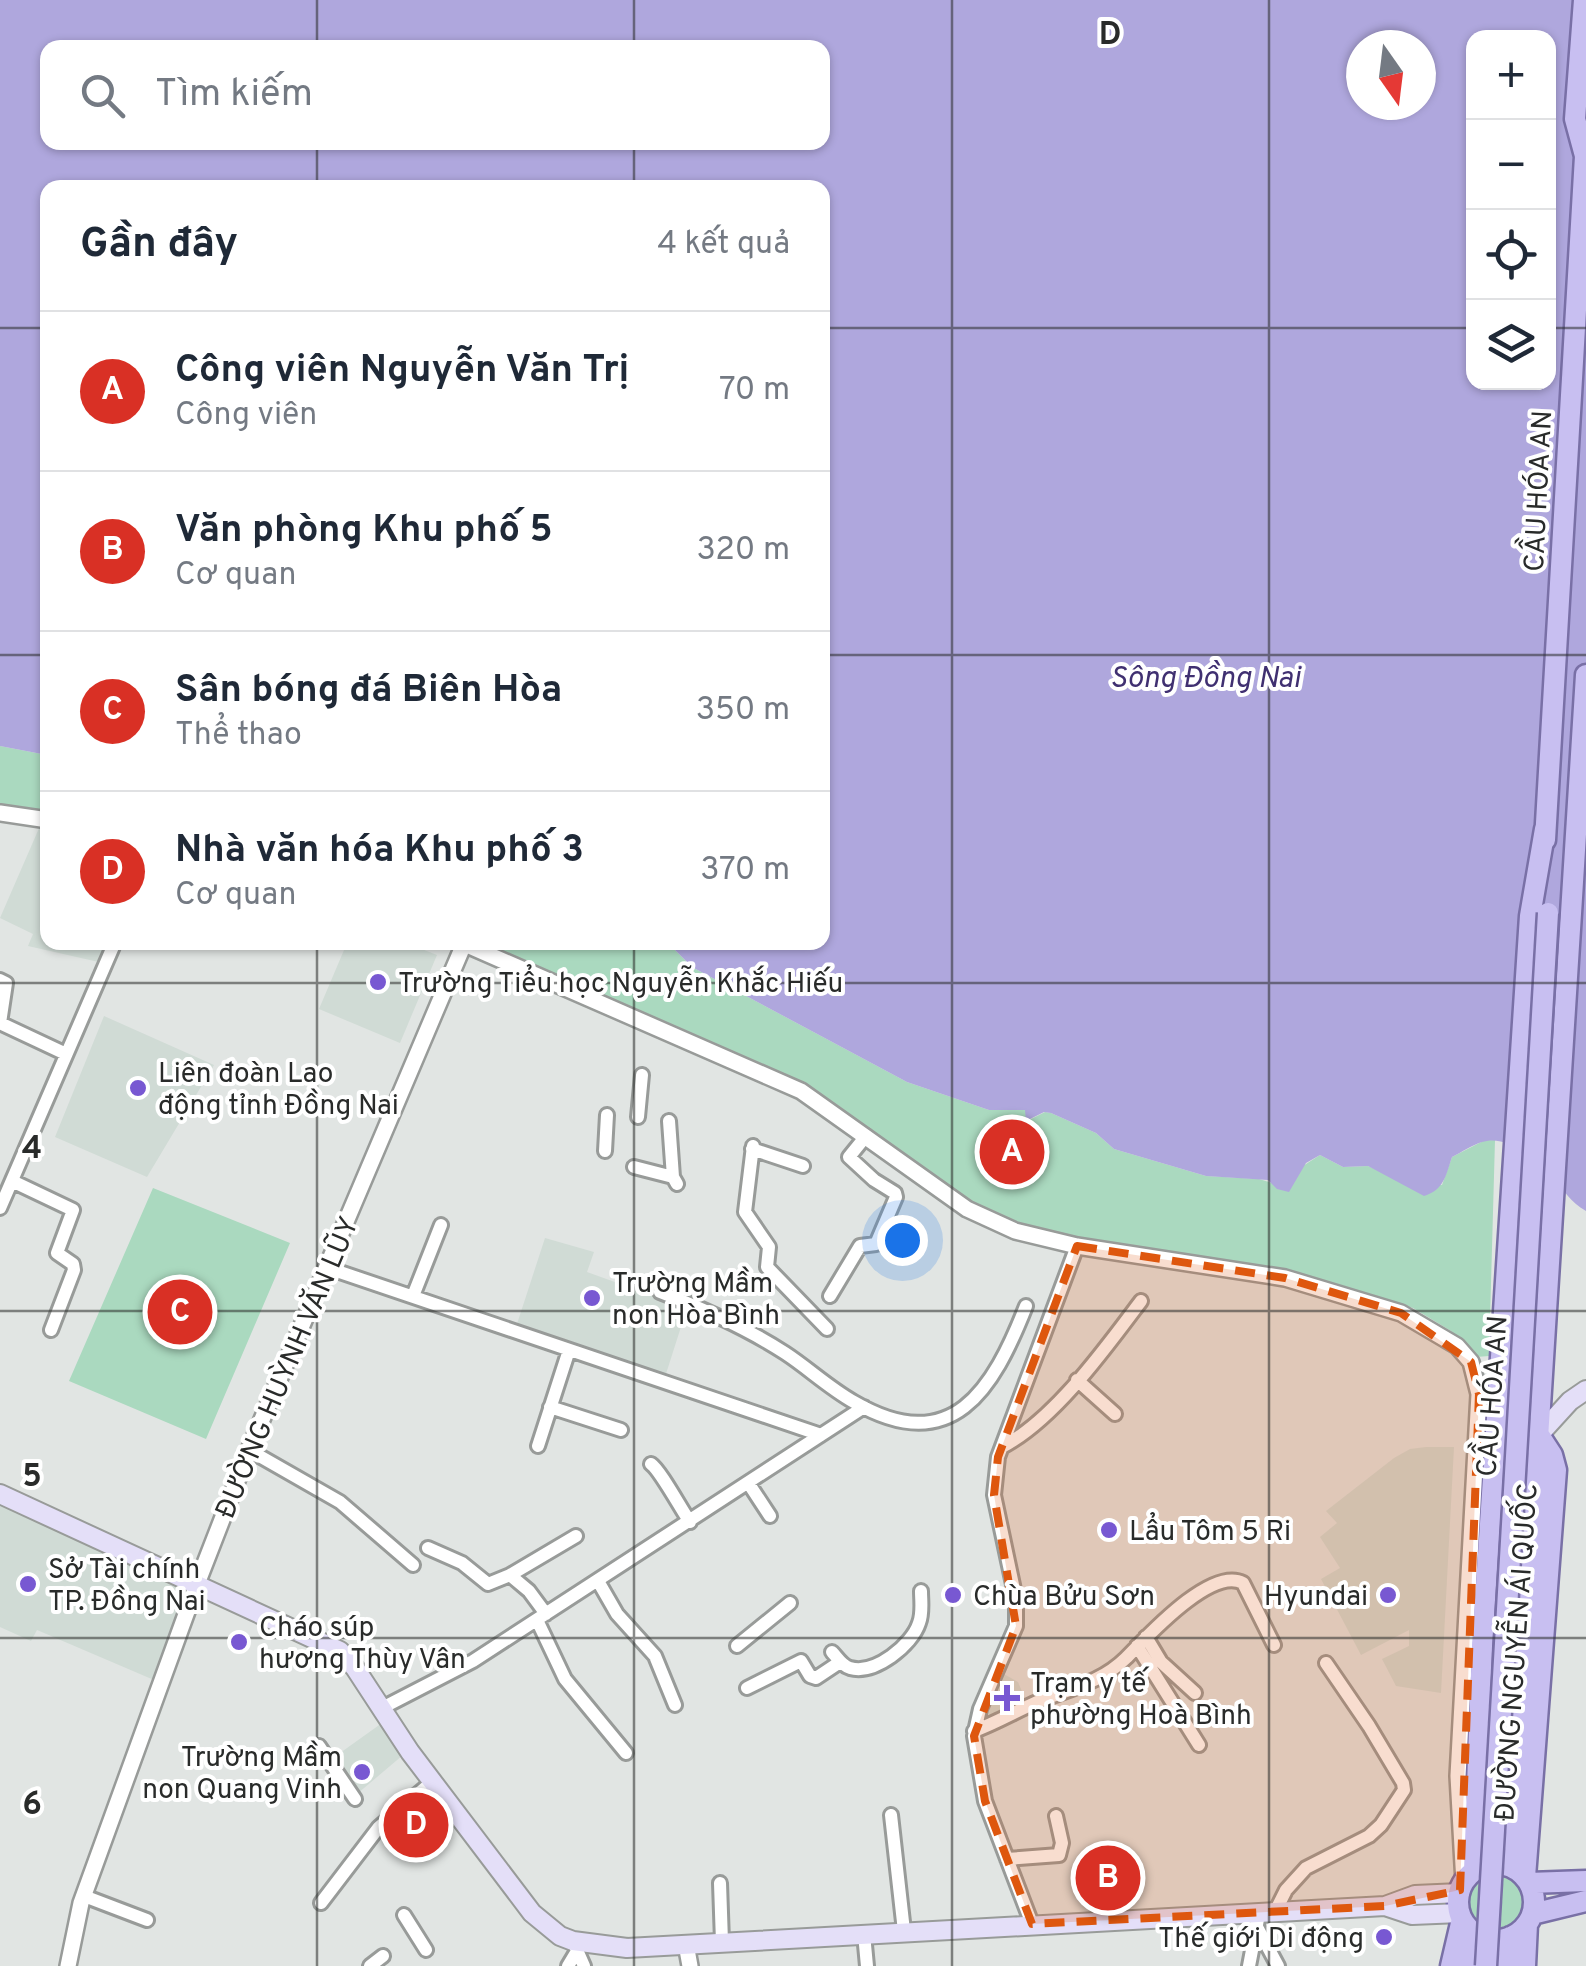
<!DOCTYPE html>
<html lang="vi">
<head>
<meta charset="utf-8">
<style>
  body { margin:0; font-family:Overpass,sans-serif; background:#f6f6f7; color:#1f2937 }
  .controls { position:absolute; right:30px; top:30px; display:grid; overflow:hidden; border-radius:20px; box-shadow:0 2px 8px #0004 }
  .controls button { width:90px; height:90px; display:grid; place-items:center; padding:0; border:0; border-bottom:2px solid #e0e1e3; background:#fff; color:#1f2937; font:50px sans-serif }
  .compass { position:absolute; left:1346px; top:30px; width:90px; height:90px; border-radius:50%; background:#fff; box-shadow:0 2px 8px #0004; rotate:166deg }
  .you { position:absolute; left:902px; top:1240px; width:35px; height:35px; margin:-25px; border:8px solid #fff; border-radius:50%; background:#1a73e8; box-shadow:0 0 0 15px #1a73e833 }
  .badge { display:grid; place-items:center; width:65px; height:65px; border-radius:50%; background:#d93025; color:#fff; font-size:32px; font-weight:700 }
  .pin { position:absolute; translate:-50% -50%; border:5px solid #fff; box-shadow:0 2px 10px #0006 }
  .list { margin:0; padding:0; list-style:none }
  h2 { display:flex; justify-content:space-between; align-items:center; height:130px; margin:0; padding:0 40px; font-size:42px }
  h2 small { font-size:32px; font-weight:400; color:#747a83 }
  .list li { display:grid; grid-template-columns:65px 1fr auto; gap:30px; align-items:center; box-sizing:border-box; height:160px; padding:0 40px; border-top:2px solid #e0e1e3 }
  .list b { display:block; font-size:38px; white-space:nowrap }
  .list p { margin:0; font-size:32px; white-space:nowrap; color:#747a83 }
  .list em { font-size:32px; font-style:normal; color:#747a83 }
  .icon { flex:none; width:55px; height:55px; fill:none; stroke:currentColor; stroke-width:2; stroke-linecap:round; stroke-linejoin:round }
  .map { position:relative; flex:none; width:1586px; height:1966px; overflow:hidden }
  .search { position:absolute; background:#fff; box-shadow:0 2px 8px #0004; left:40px; top:40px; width:790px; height:110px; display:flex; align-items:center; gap:25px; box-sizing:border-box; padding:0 35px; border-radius:20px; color:#747a83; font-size:38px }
  .panel { position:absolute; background:#fff; box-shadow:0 2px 8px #0004; left:40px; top:180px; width:790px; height:770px; border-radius:20px }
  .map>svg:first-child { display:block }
  .built { fill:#d0dbd5 }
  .green { fill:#aad9bf }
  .water { fill:#afa7dd; fill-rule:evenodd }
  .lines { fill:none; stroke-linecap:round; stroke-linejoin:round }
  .minor-casing { stroke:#989b99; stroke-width:18 }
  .tertiary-casing { stroke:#989b99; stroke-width:20 }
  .secondary-casing { stroke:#989b99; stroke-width:22 }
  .primary-casing { stroke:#7970a6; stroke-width:25 }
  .minor { stroke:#fff; stroke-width:12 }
  .tertiary { stroke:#fff; stroke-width:15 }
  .secondary { stroke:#e4dff8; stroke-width:18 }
  .primary { stroke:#c8bff1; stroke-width:20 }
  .primary-bridge-casing { stroke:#7970a6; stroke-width:25; stroke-linecap:butt }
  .primary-bridge { stroke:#c8bff1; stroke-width:20 }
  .marked { fill:#de570e; fill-opacity:0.2; stroke:#de570e; stroke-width:8; stroke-dasharray:20 12; stroke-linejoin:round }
  .grid { fill:none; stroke:#292b2a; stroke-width:2.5; stroke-opacity:0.55 }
  .poi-dot { fill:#7858d2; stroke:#fff; stroke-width:4 }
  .labels { text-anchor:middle; stroke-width:8; stroke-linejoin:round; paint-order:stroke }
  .street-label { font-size:28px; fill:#292b2a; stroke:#fff }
  .poi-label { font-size:28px; fill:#292b2a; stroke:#fff; text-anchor:start }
  .water-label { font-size:30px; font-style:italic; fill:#403071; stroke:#fff }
  .grid-label { font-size:32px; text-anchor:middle; font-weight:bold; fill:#292b2a; stroke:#fff; stroke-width:8; stroke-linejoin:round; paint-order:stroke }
</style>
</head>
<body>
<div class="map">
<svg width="1586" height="1966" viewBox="0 0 1586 1966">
  <rect width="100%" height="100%" fill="#e1e5e3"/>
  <path class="built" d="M40 826 47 828 48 942 112 943 103 963 28 946 33 934 0 918Z
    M347 943H406L437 955 400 1043 319 1009Z
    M104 1016 214 1065 147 1177 55 1137Z
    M545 1238 594 1252 587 1272 687 1308 665 1377 516 1327Z
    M1426 1447H1454L1441 1693 1396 1686 1382 1659 1409 1646V1630L1361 1655 1321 1579 1340 1568 1320 1537 1337 1523 1326 1511 1394 1458 1410 1449Z
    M0 1503 187 1588 154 1680 37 1630 31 1641 0 1627Z
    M1002 1673 1018 1682 1026 1701 980 1724Z
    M382 1723 403 1755 357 1794 333 1758Z"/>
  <path class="green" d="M0 746 47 755V812L0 805Z
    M479 943H657L674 949 692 967 907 1082 989 1110H1026L1027 1121 1045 1112 1051 1113 1096 1133 1114 1149 1206 1176 1259 1179 1275 1184 1320 1155 1343 1167 1368 1166 1391 1176 1442 1185 1452 1157 1485 1140H1495L1489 1356 1476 1357 1451 1331 1413 1308 1339 1286 1287 1271 1078 1238 1019 1223 970 1201 804 1084Z
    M153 1188 290 1243 206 1439 69 1381Z
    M1467 1902a29 29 0 1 1 58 0a29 29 0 1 1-58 0Z"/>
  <path class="water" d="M0 0H1586V1211C1570 1202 1564 1190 1552 1176 1538 1158 1506 1134 1482 1142 1472 1145 1462 1152 1452 1157 1446 1175 1444 1190 1424 1196L1368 1166 1343 1167 1320 1155 1306 1163 1289 1192 1277 1189 1268 1180 1206 1176 1114 1149 1096 1133 1051 1113 1044 1112 1026 1121 1025 1110H989L907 1082 692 967 674 949 657 943 822 942V188H48L47 755 0 746ZM1474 38H1548V382H1474ZM1361 45H1421V105H1361ZM48 48H822V142H48Z"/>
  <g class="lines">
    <defs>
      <path id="minor" d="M0 980 6 983 0 1023 66 1054
        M638 1117 642 1075
        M669 1121 673 1177 677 1184
        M753 1146 745 1212 769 1247 767 1267 827 1329
        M752 1149 803 1166
        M605 1151 607 1115
        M634 1167 673 1177
        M12 1181 73 1210 57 1253 73 1264 74 1270 51 1330
        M0 1208 115 942
        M328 1268 821 1435
        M660 1292C704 1309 745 1327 785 1353 808 1368 829 1388 854 1402 952 1459 993 1390 1026 1306
        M413 1296 441 1225
        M830 1296 860 1246 876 1244 896 1197 895 1193 874 1180 849 1157 866 1136
        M1077 1380 1115 1414
        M550 1407 621 1430
        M538 1446 569 1350
        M1002 1447C1054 1420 1105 1349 1141 1301
        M249 1450 340 1502 413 1565
        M651 1464C660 1470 681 1509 690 1522
        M749 1484 770 1516
        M428 1548 462 1563 488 1584 510 1575 529 1591 546 1614
        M510 1575 576 1536
        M598 1581 617 1614 655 1656 675 1705
        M537 1620 565 1679 626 1753
        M1146 1637 1161 1662 1195 1693
        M737 1646 790 1603
        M1137 1646 1199 1745
        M832 1652C837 1657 842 1666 850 1668 875 1675 912 1645 919 1623 923 1613 921 1601 921 1591
        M747 1688 801 1661 810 1676 816 1678 840 1662
        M382 1708 473 1661 864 1407
        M974 1731C996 1723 1016 1711 1037 1702 1068 1689 1101 1683 1126 1658 1147 1637 1211 1566 1243 1583L1274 1645
        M319 1746 355 1799
        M891 1815 904 1931
        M1007 1859 1059 1855 1062 1843 1056 1816
        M720 1883 722 1942
        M84 1896 147 1920
        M321 1903 379 1827 432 1782
        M1274 1914 1286 1890 1306 1868 1369 1836 1381 1825 1404 1790 1403 1783 1369 1726 1326 1663
        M404 1915 426 1950
        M1032 1924 985 1801 974 1736 980 1709 1016 1626V1599L994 1495 998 1457 1077 1246
        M1256 1925 1278 1966
        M864 1934 867 1966
        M573 1941 584 1966
        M370 1966 383 1956
        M568 1966 577 1951
        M1249 1966 1259 1914"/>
      <path id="tertiary" d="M0 813 48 820
        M460 942 801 1091 967 1209 1015 1231 1077 1246 1285 1278 1401 1313 1457 1346 1471 1362 1479 1394 1458 1776 1464 1883
        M686 1944 690 1966
        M68 1966 81 1903 197 1584 249 1450 464 944"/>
      <path id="secondary" d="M1539 1435 1570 1401 1586 1390
        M0 1494 340 1651 355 1668 410 1752 532 1913 560 1936 573 1941 627 1948 1385 1906 1415 1895 1460 1893
        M1385 1906 1412 1915 1460 1913"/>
      <path id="primary" d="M1545 840 1585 156 1575 119 1584 0
        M1458 1902a38 38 0 1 1 76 0a38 38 0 1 1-76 0Z
        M1511 1867 1586 675
        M1474 1871 1482 1646 1530 916 1545 829
        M1525 1877 1556 1470 1552 1455 1539 1435
        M1529 1883 1586 1881
        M1532 1914 1586 1901
        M1451 1966 1462 1919
        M1471 1966 1476 1933
        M1507 1966 1510 1937
        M1525 1966 1527 1924"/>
    </defs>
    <use href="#minor" class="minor-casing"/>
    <use href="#tertiary" class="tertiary-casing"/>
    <use href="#secondary" class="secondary-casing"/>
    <use href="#primary" class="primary-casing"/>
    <use href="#minor" class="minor"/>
    <use href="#tertiary" class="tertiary"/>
    <use href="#secondary" class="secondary"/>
    <use href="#primary" class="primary"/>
    <defs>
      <path id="primary-bridge" d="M1486 1966 1548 913"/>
    </defs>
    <use href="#primary-bridge" class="primary-bridge-casing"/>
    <use href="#primary-bridge" class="primary-bridge"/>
  </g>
  <path class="marked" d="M1077 1246 1285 1278 1401 1313 1471 1362 1479 1394 1460 1890 1385 1906 1032 1924 985 1801 974 1736 1016 1626 994 1495 998 1457Z"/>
  <path class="grid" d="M317 0V48M634 0V48M952 0V1966M1269 0V1966M317 142V188M634 142V188M0 328H48M822 328H1474M1548 328H1586M0 655H48M822 655H1586M317 942V1966M634 942V1966M0 983H1586M0 1311H1586M0 1638H1586"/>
  <g class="poi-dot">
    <circle cx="378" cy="982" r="10"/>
    <circle cx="138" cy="1088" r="10"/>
    <circle cx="592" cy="1298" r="10"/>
    <circle cx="1109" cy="1530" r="10"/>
    <circle cx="28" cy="1584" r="10"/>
    <circle cx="953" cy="1595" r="10"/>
    <circle cx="1388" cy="1595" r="10"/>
    <circle cx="239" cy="1642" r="10"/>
    <path d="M1002 1683h10v10h10v10h-10v10h-10v-10h-10v-10h10z"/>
    <circle cx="362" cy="1772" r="10"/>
    <circle cx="1384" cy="1937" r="10"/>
  </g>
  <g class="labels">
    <g class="street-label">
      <text transform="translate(1537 491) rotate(-87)" y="10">CẦU HÓA AN</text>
      <text transform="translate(286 1367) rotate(-67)" y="10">ĐƯỜNG HUỲNH VĂN LŨY</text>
      <text transform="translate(1491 1396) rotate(-86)" y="10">CẦU HÓA AN</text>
      <text transform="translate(1515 1652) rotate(-86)" y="10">ĐƯỜNG NGUYỄN ÁI QUỐC</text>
    </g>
    <g class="poi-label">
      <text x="398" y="992">Trường Tiểu học Nguyễn Khắc Hiếu</text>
      <text x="158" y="1082">Liên đoàn Lao<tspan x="158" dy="32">động tỉnh Đồng Nai</tspan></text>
      <text x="612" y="1292">Trường Mầm<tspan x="612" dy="32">non Hòa Bình</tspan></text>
      <text x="1129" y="1540">Lẩu Tôm 5 Ri</text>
      <text x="48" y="1578">Sở Tài chính<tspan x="48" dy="32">TP. Đồng Nai</tspan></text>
      <text x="973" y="1605">Chùa Bửu Sơn</text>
      <text x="1368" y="1605" text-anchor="end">Hyundai</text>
      <text x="259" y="1636">Cháo súp<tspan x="259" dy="32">hương Thùy Vân</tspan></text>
      <text x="1030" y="1692">Trạm y tế<tspan x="1030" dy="32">phường Hoà Bình</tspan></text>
      <text x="342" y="1766" text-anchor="end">Trường Mầm<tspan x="342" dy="32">non Quang Vinh</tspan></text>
      <text x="1364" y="1947" text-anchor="end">Thế giới Di động</text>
    </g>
    <g class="water-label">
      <text x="1205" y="687">Sông Đồng Nai</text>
    </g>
  </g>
  <g class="grid-label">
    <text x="1110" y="44">D</text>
    <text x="32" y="1158">4</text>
    <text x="32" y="1486">5</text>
    <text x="32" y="1814">6</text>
  </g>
</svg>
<div class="controls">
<button>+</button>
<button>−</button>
<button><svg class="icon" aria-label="locate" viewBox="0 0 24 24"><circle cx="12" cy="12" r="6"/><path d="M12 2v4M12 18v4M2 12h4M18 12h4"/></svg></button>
<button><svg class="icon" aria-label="layers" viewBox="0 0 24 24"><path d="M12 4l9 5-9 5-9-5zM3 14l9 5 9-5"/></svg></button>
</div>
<svg class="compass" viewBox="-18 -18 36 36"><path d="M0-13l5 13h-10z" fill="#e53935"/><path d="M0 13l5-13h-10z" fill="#747a83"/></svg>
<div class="you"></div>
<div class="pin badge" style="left:1012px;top:1152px">A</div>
<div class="pin badge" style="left:1108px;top:1878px">B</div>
<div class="pin badge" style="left:180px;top:1312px">C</div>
<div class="pin badge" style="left:416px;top:1825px">D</div>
<div class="search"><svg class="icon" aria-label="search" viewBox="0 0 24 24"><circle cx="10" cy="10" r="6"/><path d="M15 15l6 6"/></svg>Tìm kiếm</div>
<section class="panel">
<h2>Gần đây<small>4 kết quả</small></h2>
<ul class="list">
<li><span class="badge">A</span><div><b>Công viên Nguyễn Văn Trị</b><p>Công viên</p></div><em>70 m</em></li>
<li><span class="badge">B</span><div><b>Văn phòng Khu phố 5</b><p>Cơ quan</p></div><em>320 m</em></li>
<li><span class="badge">C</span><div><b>Sân bóng đá Biên Hòa</b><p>Thể thao</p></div><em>350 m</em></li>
<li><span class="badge">D</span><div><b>Nhà văn hóa Khu phố 3</b><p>Cơ quan</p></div><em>370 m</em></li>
</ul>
</section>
</div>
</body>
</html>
